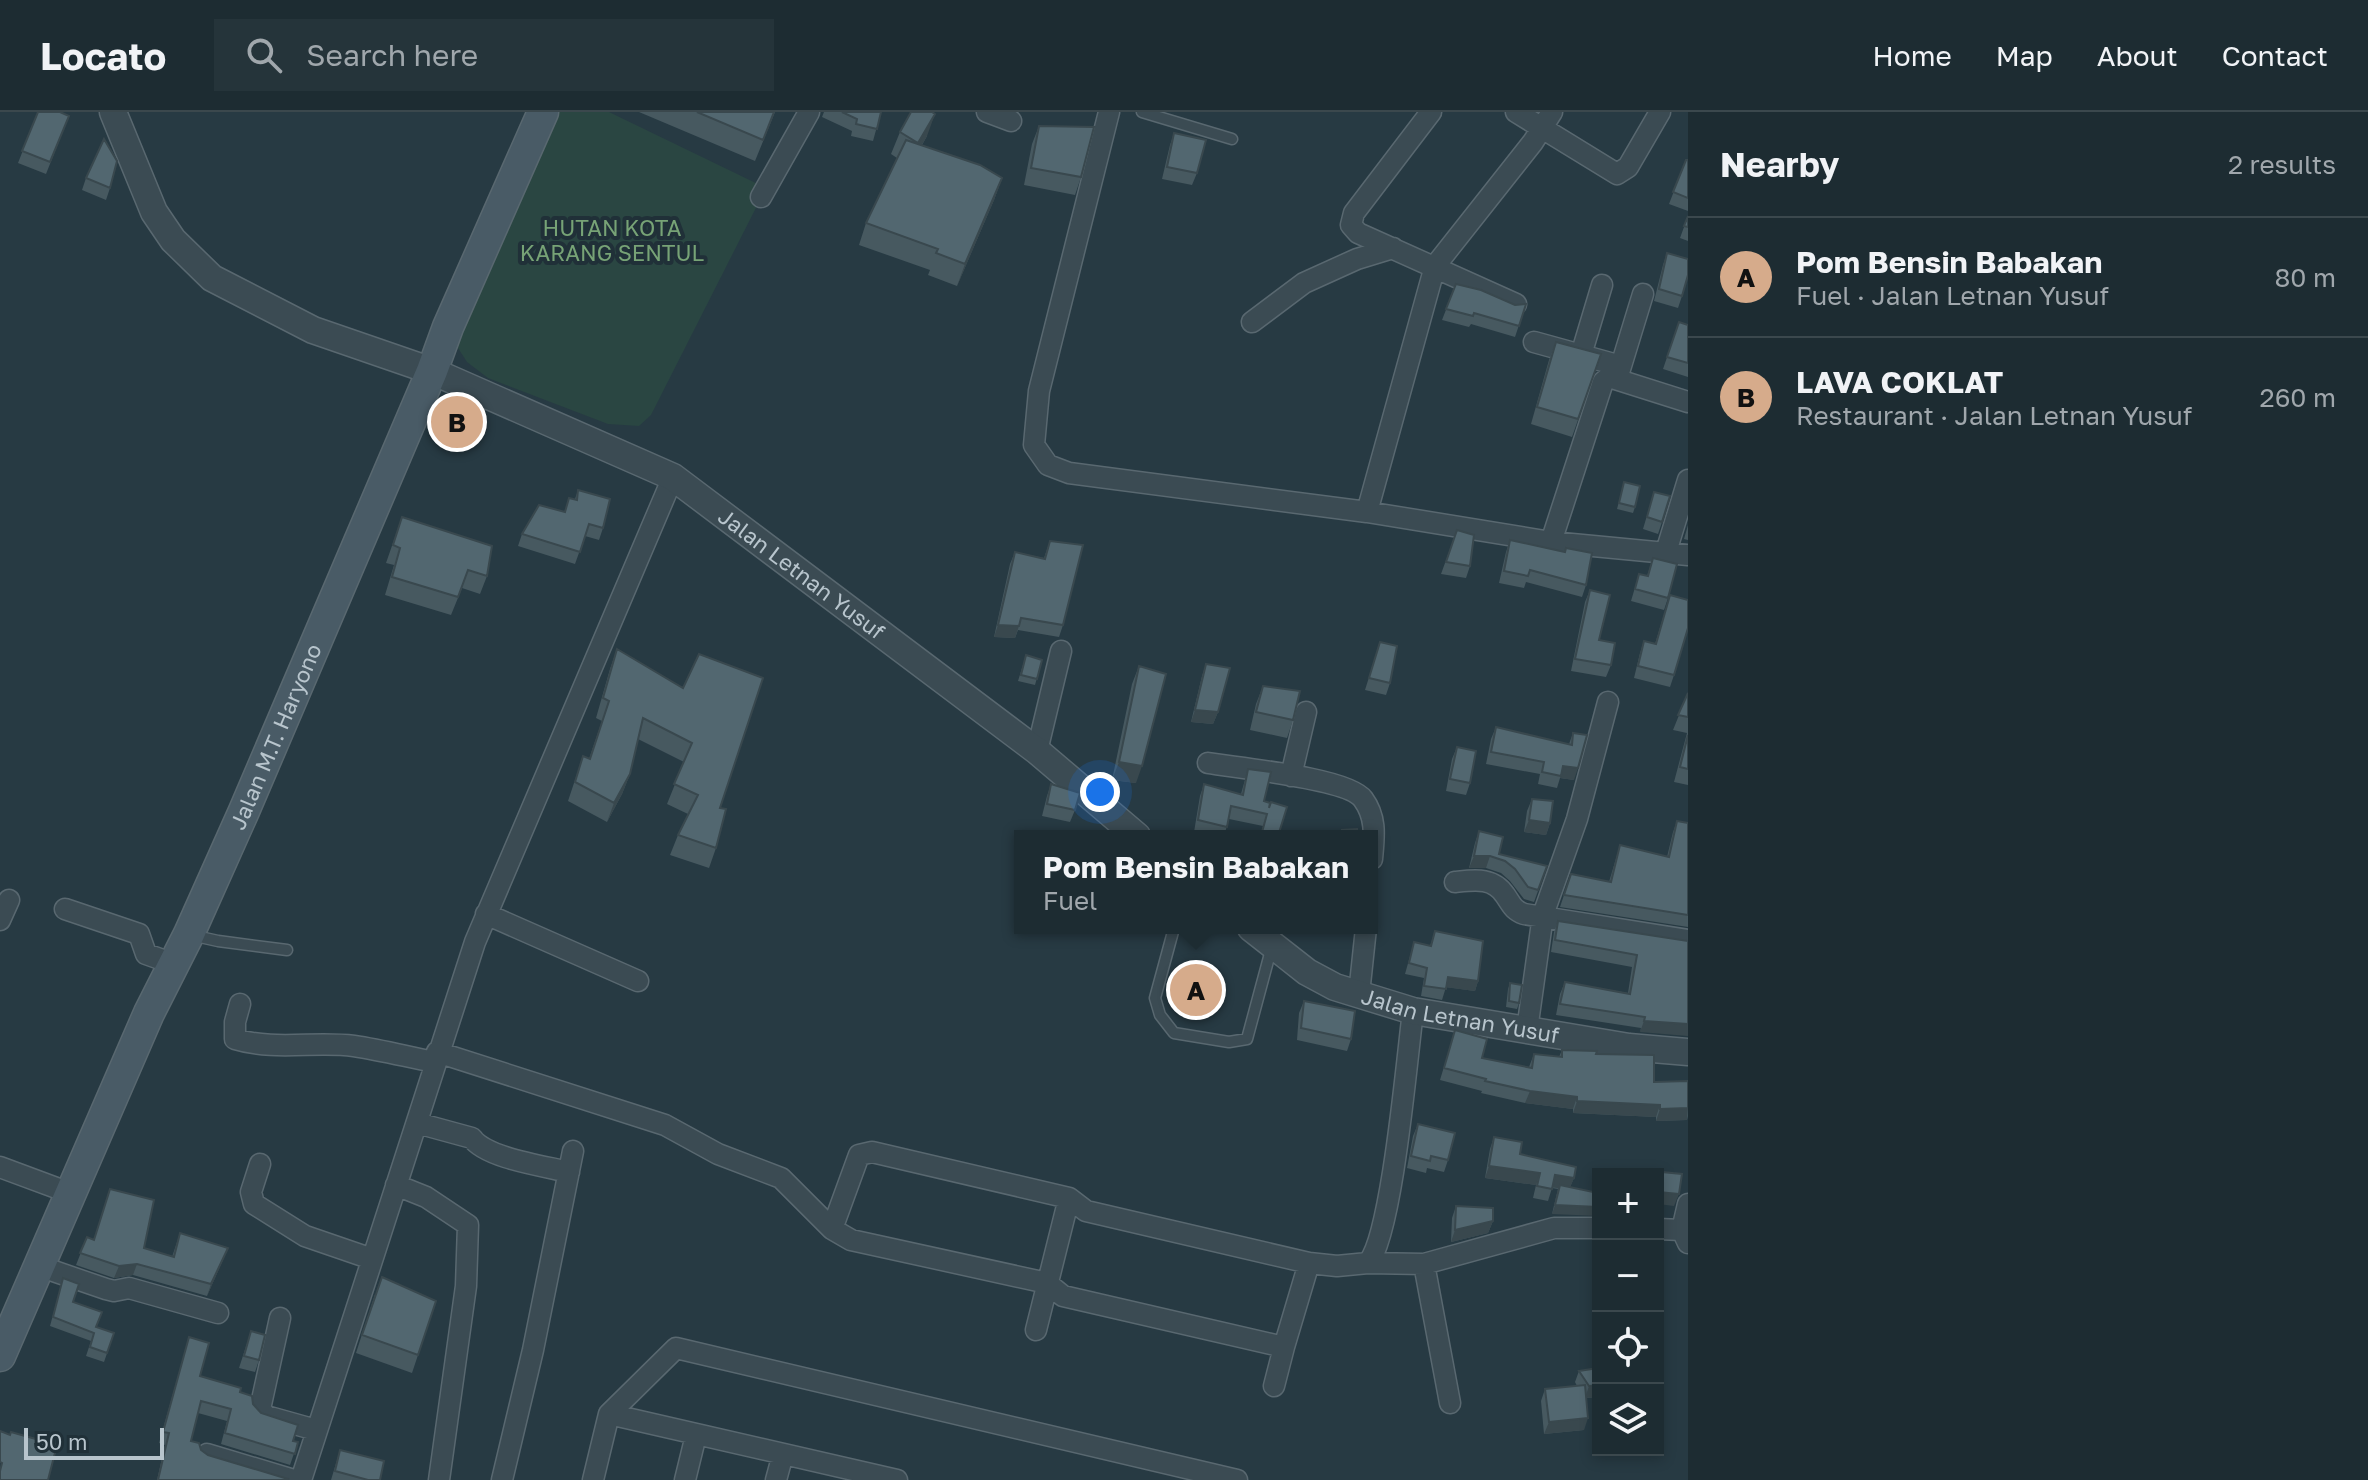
<!DOCTYPE html>
<html lang="en">
<head>
<meta charset="utf-8">
<style>
  body { margin:0; font-family:"Golos Text",sans-serif; background:#25343a; color:#f1f3f6 }
  .controls { position:absolute; right:24px; bottom:24px; display:grid; overflow:hidden; border-radius:0px; box-shadow:0 4px 12px #0003 }
  .controls button { width:72px; height:72px; display:grid; place-items:center; padding:0; border:0; border-bottom:2px solid #3b484d; background:#1d2c32; color:#f1f3f6; font:40px sans-serif }
  .scale { position:absolute; left:24px; bottom:20px; width:140px; box-sizing:border-box; padding-left:8px; border:4px solid #b8c5cd; border-top:0; font-size:22px; line-height:28px; white-space:nowrap; color:#b8c5cd; -webkit-text-stroke:6px #203038; paint-order:stroke }
  .you { position:absolute; left:1100px; top:680px; width:28px; height:28px; margin:-20px; border:6px solid #fff; border-radius:50%; background:#1a73e8; box-shadow:0 0 0 12px #1a73e833 }
  .badge { display:grid; place-items:center; width:52px; height:52px; border-radius:50%; background:#d6ab8b; color:#111; font-size:26px; font-weight:700 }
  .pin { position:absolute; translate:-50% -50%; border:4px solid #fff; box-shadow:0 2px 8px #0006 }
  .popup { position:absolute; left:1014px; top:718px; width:364px; height:104px; box-sizing:border-box; display:grid; place-content:center; border-radius:0px; background:#1d2c32; filter:drop-shadow(0 2px 6px #0005); font-size:26px; white-space:nowrap; color:#a0a7ac }
  .popup b { font-size:30px; color:#f1f3f6 }
  .popup::after { content:''; position:absolute; left:50%; top:100%; margin-left:-16px; border:16px solid transparent; border-top-color:#1d2c32 }
  .list { margin:0; padding:0; list-style:none }
  h2 { display:flex; justify-content:space-between; align-items:center; height:104px; margin:0; padding:0 32px; font-size:34px }
  h2 small { font-size:26px; font-weight:400; color:#a0a7ac }
  .list li { display:grid; grid-template-columns:52px 1fr auto; gap:24px; align-items:center; box-sizing:border-box; height:120px; padding:0 32px; border-top:2px solid #3b484d }
  .list b { display:block; font-size:30px; white-space:nowrap }
  .list p { margin:0; font-size:26px; white-space:nowrap; color:#a0a7ac }
  .list em { font-size:26px; font-style:normal; color:#a0a7ac }
  .icon { flex:none; width:44px; height:44px; fill:none; stroke:currentColor; stroke-width:2; stroke-linecap:round; stroke-linejoin:round }
  .map { position:relative; flex:none; width:1688px; height:1368px; overflow:hidden }
  header { display:flex; align-items:center; gap:48px; box-sizing:border-box; height:112px; padding:0 40px; background:#1d2c32; border-bottom:2px solid #3b484d }
  header strong { font-size:38px }
  nav { display:flex; gap:44px; margin-inline-start:auto; font-size:28px }
  .search { width:560px; height:72px; background:#25343a; display:flex; align-items:center; gap:20px; box-sizing:border-box; padding:0 28px; border-radius:0px; color:#a0a7ac; font-size:30px }
  main { display:flex }
  aside { flex:1; background:#1d2c32 }
  .map>svg:first-child { display:block }
  .green { fill:#2a4642 }
  .lines { fill:none; stroke-linecap:round; stroke-linejoin:round }
  .service-casing { stroke:#596870; stroke-width:13 }
  .minor-casing { stroke:#596870; stroke-width:23 }
  .tertiary-casing { stroke:#596870; stroke-width:29 }
  .secondary-casing { stroke:#596870; stroke-width:33 }
  .service { stroke:#3b4b53; stroke-width:10 }
  .minor { stroke:#3b4b53; stroke-width:20 }
  .tertiary { stroke:#3b4b53; stroke-width:26 }
  .secondary { stroke:#495b66; stroke-width:30 }
  .wall { fill:#475960 }
  .shaded-wall { fill:#39484e }
  .building { fill:#526770; stroke:#39484e; stroke-width:2 }
  .labels { text-anchor:middle; stroke-width:8; stroke-linejoin:round; paint-order:stroke }
  .park-label { font-size:22px; fill:#77a376; stroke:#203038 }
  .street-label { font-size:22px; fill:#b8c5cd; stroke:#203038 }
</style>
</head>
<body>
<header>
<strong>Locato</strong>
<div class="search"><svg class="icon" aria-label="search" viewBox="0 0 24 24"><circle cx="10" cy="10" r="6"/><path d="M15 15l6 6"/></svg>Search here</div>
<nav><a>Home</a><a>Map</a><a>About</a><a>Contact</a></nav>
</header>
<main>
<div class="map">
<svg width="1688" height="1368" viewBox="0 0 1688 1368">
  <rect width="100%" height="100%" fill="#273a43"/>
  <path class="green" d="M546 0H609L766 76 651 303 639 314 608 312 488 266 467 250 456 233Z"/>
  <g class="lines">
    <defs>
      <path id="service" d="M1142 0 1232 27
        M1174 816 1155 886 1160 903 1174 921 1229 930 1247 927 1272 834
        M191 823 218 829 287 838"/>
      <path id="minor" d="M987 0 1011 9
        M1109 0 1039 279 1034 333 1048 353 1069 361 1367 400 1551 430 1688 443
        M1431 0 1354 101 1351 113 1358 121 1516 192
        M1516 0 1617 62 1628 55 1660 0
        M761 85 809 0
        M1252 210 1304 171 1357 147 1393 136
        M1534 230 1621 254
        M1581 243 1602 173
        M1617 267 1643 182
        M1367 400 1435 154 1533 30 1552 0
        M1551 430 1603 270 1609 265 1688 290
        M1666 440 1688 368
        M1037 639 1061 539
        M1208 651C1237 656 1348 666 1363 687 1377 706 1374 725 1372 747
        M1291 664 1306 600
        M1455 770C1475 768 1493 765 1505 783 1512 793 1513 798 1524 802L1688 828
        M65 797 139 822 146 842 174 852
        M486 802 638 869
        M0 808 9 788
        M1359 882 1366 816
        M240 892 235 910V927C274 939 315 929 354 934 381 938 408 945 434 950
        M1527 918 1543 803 1577 707 1608 590
        M437 940 665 1013 718 1042 781 1066 832 1117 851 1128 1047 1171 1063 1184 1284 1235 1309 1151
        M417 1011 472 1026C486 1046 544 1054 569 1060
        M260 1052 251 1080 254 1092 305 1124 372 1147
        M0 1055 70 1081
        M396 1073 426 1085 468 1113 466 1174 439 1368
        M832 1117 859 1043 872 1040 1069 1086 1086 1099 1309 1151 1337 1154 1368 1151C1392 1123 1407 946 1413 899
        M1658 1117 1682 1118 1688 1131
        M1682 1118 1688 1092
        M1368 1151 1424 1152 1554 1116H1598
        M1424 1152 1450 1291
        M39 1154 106 1177 114 1179 129 1176 218 1201
        M280 1206 260 1297 266 1304 316 1318
        M1036 1218 1069 1086
        M1274 1274 1284 1235
        M609 1302 897 1368
        M207 1342 294 1368
        M301 1368 475 830 673 365
        M502 1368 533 1238 573 1039
        M593 1368 609 1302 676 1236 1237 1368
        M685 1368 696 1323
        M776 1368 783 1342"/>
      <g id="tertiary">
        <path id="s1" d="M113 0 154 100 173 128 212 166 313 218 432 259 673 365 1037 639 1137 724"/>
        <path id="s2" d="M1251 816 1307 860 1335 875 1413 899 1629 935 1688 940"/>
      </g>
      <g id="secondary">
        <path id="s3" d="M0 1244 149 901 189 822 244 699 432 259 448 215 543 0"/>
      </g>
    </defs>
    <use href="#service" class="service-casing"/>
    <use href="#minor" class="minor-casing"/>
    <use href="#tertiary" class="tertiary-casing"/>
    <use href="#secondary" class="secondary-casing"/>
    <use href="#service" class="service"/>
    <use href="#minor" class="minor"/>
    <use href="#tertiary" class="tertiary"/>
    <use href="#secondary" class="secondary"/>
  </g>
  <path class="wall" d="M38 0 69 4 46 62 18 51Z
    M639 0H775L755 49Z
    M824 0H881L873 29 851 24 852 19 822 5Z
    M1039 14 1081 65 1075 83 1024 73 1032 32Z
    M900 20 927 24 922 33 1002 66 994 88 957 174 928 163 930 158 859 133 866 111 897 46 891 42Z
    M1174 21 1197 61 1192 73 1162 67 1170 33Z
    M1686 48H1688V99L1669 92Z
    M86 66 110 76 106 88 82 78Z
    M1688 104V129L1680 126Z
    M1667 141 1682 184 1678 196 1654 189 1663 153Z
    M1456 172 1515 193 1526 192 1515 225 1471 212 1469 215 1442 208Z
    M1679 210 1688 213V265L1663 257Z
    M1556 230 1601 242 1572 325 1531 312 1549 248Z
    M1624 370 1635 395 1633 401 1617 397Z
    M578 378 603 416 599 428 585 424 575 452 518 434 522 422 564 400 575 387Z
    M1654 380 1662 410 1658 422 1643 417Z
    M402 405 487 464 480 482 462 476 451 503 385 483 394 453 386 451Z
    M1688 413V428L1684 427Z
    M1457 418 1470 454 1466 466 1441 462Z
    M1510 428 1586 473 1582 485 1526 470 1524 476 1499 471 1506 440Z
    M1050 429 1063 513 1059 525 1018 518 1015 526 994 525 1010 452 1015 440 1044 446Z
    M1653 446 1668 486 1664 498 1631 489 1639 462 1647 464Z
    M1590 478 1599 528 1611 553 1606 565 1571 559 1585 490Z
    M1670 483 1674 563 1670 575 1634 566 1640 541 1644 529 1655 532Z
    M1380 530 1390 571 1386 583 1365 578Z
    M617 537 683 576 720 696 716 736 709 756 670 743 678 723 688 702 667 692 684 650 638 627 630 662 622 682 607 710 568 689 583 644 589 647 602 609 596 606 610 557Z
    M1026 543 1042 548 1035 573 1018 569Z
    M1206 552 1218 600 1213 612 1191 610 1202 564Z
    M1139 554 1136 671 1112 668 1132 572Z
    M1263 574 1293 608 1287 626 1250 618 1256 592Z
    M1688 581V673L1674 670 1687 621 1673 618Z
    M1496 615 1569 632 1573 621 1574 668 1560 666 1557 676 1538 672 1540 662 1486 652 1491 627Z
    M1457 635 1470 671 1466 683 1446 679 1452 647Z
    M1248 657 1264 689 1278 724H1260L1263 714 1229 707 1224 724H1210L1194 720 1200 684 1204 672 1241 682Z
    M1051 672 1075 698 1070 710 1042 704 1047 684Z
    M1532 687 1550 711 1546 723 1524 720 1527 699Z
    M1677 709 1688 711V815L1560 795 1571 762 1609 770 1620 733 1667 745 1673 720Z
    M1479 719 1499 742 1547 754 1534 790 1524 787 1510 769 1501 761 1486 756H1469L1475 731Z
    M1558 809 1688 829 1640 920 1641 916 1556 903 1560 882 1565 870 1628 881 1632 855 1551 840 1554 820Z
    M1435 819 1478 869 1475 879 1446 875 1442 888 1421 884 1424 866 1405 862 1414 830 1430 834Z
    M1510 871 1519 891 1517 897 1506 895 1508 877Z
    M1304 889 1351 927 1347 939 1297 928 1299 901Z
    M1455 918 1482 946 1529 955 1534 942 1559 945 1562 938 1596 942 1654 970 1688 969V1004L1687 1008 1656 1009V1005L1573 1001V997L1525 991 1481 981 1482 979 1440 968Z
    M1418 1012 1448 1048 1444 1060 1427 1056 1426 1061 1407 1056 1413 1024Z
    M1494 1025 1520 1042 1574 1066 1570 1075 1552 1102 1558 1077 1552 1076 1548 1089 1533 1086 1536 1073 1485 1066 1490 1037Z
    M1456 1094 1493 1109 1488 1121 1451 1130 1452 1106Z
    M180 1121 228 1136 207 1184 133 1163 114 1166 76 1153 87 1125 93 1128 144 1136 172 1145Z
    M63 1166 73 1190 97 1215 114 1221 104 1250 86 1244 91 1229 50 1214Z
    M375 1182 418 1243 412 1261 356 1241Z
    M251 1219 259 1248 255 1260 239 1256Z
    M189 1225 200 1264 240 1280 253 1292 261 1301 293 1329 298 1330 290 1353 221 1332 227 1309 198 1301 191 1329 208 1343 287 1368H157L165 1333 159 1331Z
    M1598 1256V1285L1586 1286 1584 1318 1544 1322 1541 1289 1545 1277 1577 1274 1575 1270 1579 1259Z
    M340 1338 380 1368H331Z"/>
  <path class="shaded-wall" d="M935 2 927 24 910 53 918 31Z
    M1002 66 994 88 957 174 965 152Z
    M998 513 1019 514 1015 526 994 525Z
    M1195 598 1218 600 1213 612 1191 610Z
    M1119 650 1142 654 1136 671 1112 668Z
    M1563 654 1578 656 1574 668 1560 666Z
    M630 662 622 682 607 710 614 691Z
    M1529 708 1550 711 1546 723 1524 720Z
    M1474 744H1490L1486 756H1469Z
    M1448 865 1478 869 1475 879 1444 875Z
    M1644 909 1688 912V924L1640 920Z
    M1530 979 1577 985 1573 997 1525 991Z
    M1577 989 1660 993 1656 1005 1573 1001Z
    M1688 996 1687 1008 1656 1009 1660 997Z
    M1489 1054 1540 1061 1536 1073 1485 1066Z
    M1555 1063 1574 1066 1569 1078 1551 1075Z
    M1658 1080 1679 1082 1674 1094 1658 1092Z
    M1555 1093 1598 1095V1104L1552 1102Z
    M1493 1109 1488 1121 1451 1130 1455 1118Z
    M228 1136 223 1148 207 1184 211 1172Z
    M137 1152 133 1163 114 1166 119 1154Z
    M1598 1273V1285L1585 1286 1589 1274Z
    M1588 1306 1584 1318 1544 1322 1549 1310Z"/>
  <path class="building" d="M38 0H60L69 4 50 50 22 39Z
    M697 0H774L763 28Z
    M842 0H881L877 17 856 12 857 7Z
    M911 0H932L935 2 918 31 900 20Z
    M1039 14 1094 15 1081 65 1031 56Z
    M1174 21 1206 28 1197 61 1167 55Z
    M104 27 117 49 110 76 86 66Z
    M906 28 980 53 1002 66 965 152 936 141 938 137 866 111Z
    M1686 48H1688V86L1673 80Z
    M1688 104V115L1684 114Z
    M1667 141 1688 147V163L1682 184 1659 177Z
    M1456 172 1481 178 1515 193 1526 192 1519 214 1474 201 1473 204 1446 197Z
    M1679 210 1688 213V251L1667 245Z
    M1556 230 1601 242 1578 307 1537 295Z
    M1624 370 1640 374 1635 395 1619 391Z
    M578 378 610 387 603 416 589 412 580 440 522 422 539 393 565 400 569 386 577 388Z
    M1654 380 1670 384 1662 410 1647 405Z
    M402 405 492 434 487 464 468 458 458 485 392 465 400 436 393 433Z
    M1457 418 1474 423 1470 454 1446 450Z
    M1510 428 1565 440 1566 436 1592 441 1586 473 1530 458 1528 464 1504 459Z
    M1050 429 1083 433 1063 513 1021 506 1019 514 998 513 1015 440 1045 447Z
    M1653 446 1677 452 1668 486 1635 477 1639 462 1648 464Z
    M1590 478 1610 483 1599 528 1615 531 1611 553 1575 547Z
    M1670 483 1688 488V516L1674 563 1638 554 1644 529 1656 532Z
    M1380 530 1397 534 1390 571 1369 566Z
    M617 537 683 576 699 542 763 566 720 696 726 697 716 736 678 723 698 683 674 672 692 631 643 606 630 662 614 691 575 670 583 644 590 647 609 589 603 586Z
    M1026 543 1042 548 1037 567 1021 563Z
    M1206 552 1230 556 1218 600 1195 598Z
    M1139 554 1166 562 1142 654 1119 650Z
    M1263 574 1300 579 1293 608 1256 600Z
    M1688 581V605L1678 603Z
    M1496 615 1572 633 1573 621 1587 623 1578 656 1563 654 1561 664 1542 660 1544 650 1491 640Z
    M1688 623V657L1680 655Z
    M1457 635 1476 639 1470 671 1450 667Z
    M1248 657 1271 660 1264 689 1270 691 1269 696 1271 690 1287 695 1278 724H1261L1267 702 1231 694 1227 715 1198 708 1204 672 1243 683Z
    M1051 672 1080 681 1075 698 1047 692Z
    M1532 687 1553 689 1550 711 1529 708Z
    M1677 709 1688 711V803L1564 783 1571 762 1611 770 1620 733 1669 745Z
    M1357 717V724H1342V718Z
    M1479 719 1503 725 1499 742 1547 754 1538 778 1528 775 1515 757 1505 749 1490 744H1474Z
    M1558 809 1688 829V912L1644 909 1645 905 1560 892 1565 870 1630 882 1637 843 1555 828Z
    M1435 819 1483 829 1478 869 1448 865 1446 877 1424 874 1427 856 1409 851 1414 830 1431 834Z
    M1510 871 1522 873 1519 891 1509 889Z
    M1304 889 1355 899 1351 927 1301 916Z
    M1455 918 1487 927 1482 946 1532 956 1534 942 1562 945V938L1597 939 1596 942 1654 943V970L1688 969V996L1660 997V993L1577 989V985L1530 979 1485 969 1486 967 1444 956Z
    M1418 1012 1455 1021 1448 1048 1431 1044 1430 1049 1411 1044Z
    M1494 1025 1522 1030 1520 1042 1576 1055 1574 1066 1555 1063 1552 1077 1537 1074 1540 1061 1489 1054Z
    M1651 1059 1682 1062 1679 1082 1658 1080V1062H1651Z
    M1560 1073 1598 1081V1095L1555 1093Z
    M110 1077 154 1088 144 1136 174 1145 180 1121 228 1136 211 1172 137 1152 119 1154 80 1141 87 1125 94 1128Z
    M1456 1094 1493 1096V1109L1455 1118Z
    M382 1165 436 1189 418 1243 362 1223Z
    M63 1166 79 1172 73 1190 102 1200 96 1215 114 1221 107 1241 90 1235 94 1221 53 1205Z
    M251 1219 265 1223 259 1248 244 1244Z
    M189 1225 209 1231 200 1264 241 1276 240 1280 252 1284 253 1292 261 1301 298 1313 293 1329 298 1330 295 1342 225 1321 231 1297 201 1289 191 1329 199 1331 201 1338 208 1343 288 1367 287 1368H158L169 1321 163 1320Z
    M1598 1256V1273L1589 1274 1579 1259Z
    M1585 1273 1588 1306 1549 1310 1545 1277Z
    M0 1319 10 1323 11 1320 57 1333 48 1368H0V1359L2 1351 0 1350Z
    M340 1338 384 1349 380 1368H368L335 1359Z"/>
  <g class="labels">
    <g class="park-label">
      <text x="612" y="124">HUTAN KOTA<tspan x="612" dy="25">KARANG SENTUL</tspan></text>
    </g>
    <g class="street-label">
      <text dy="8" stroke="none"><textPath href="#s1" startOffset="860">Jalan Letnan Yusuf</textPath></text>
      <text dy="8" stroke="none"><textPath href="#s3" startOffset="678">Jalan M.T. Haryono</textPath></text>
      <text dy="8" stroke="none"><textPath href="#s2" startOffset="232">Jalan Letnan Yusuf</textPath></text>
    </g>
  </g>
</svg>
<div class="controls">
<button>+</button>
<button>−</button>
<button><svg class="icon" aria-label="locate" viewBox="0 0 24 24"><circle cx="12" cy="12" r="6"/><path d="M12 2v4M12 18v4M2 12h4M18 12h4"/></svg></button>
<button><svg class="icon" aria-label="layers" viewBox="0 0 24 24"><path d="M12 4l9 5-9 5-9-5zM3 14l9 5 9-5"/></svg></button>
</div>
<div class="scale">50 m</div>
<div class="you"></div>
<div class="pin badge" style="left:1196px;top:878px">A</div>
<div class="popup"><b>Pom Bensin Babakan</b>Fuel</div>
<div class="pin badge" style="left:457px;top:310px">B</div>
</div>
<aside>
<h2>Nearby<small>2 results</small></h2>
<ul class="list">
<li><span class="badge">A</span><div><b>Pom Bensin Babakan</b><p>Fuel · Jalan Letnan Yusuf</p></div><em>80 m</em></li>
<li><span class="badge">B</span><div><b>LAVA COKLAT</b><p>Restaurant · Jalan Letnan Yusuf</p></div><em>260 m</em></li>
</ul>
</aside>
</main>
</body>
</html>
